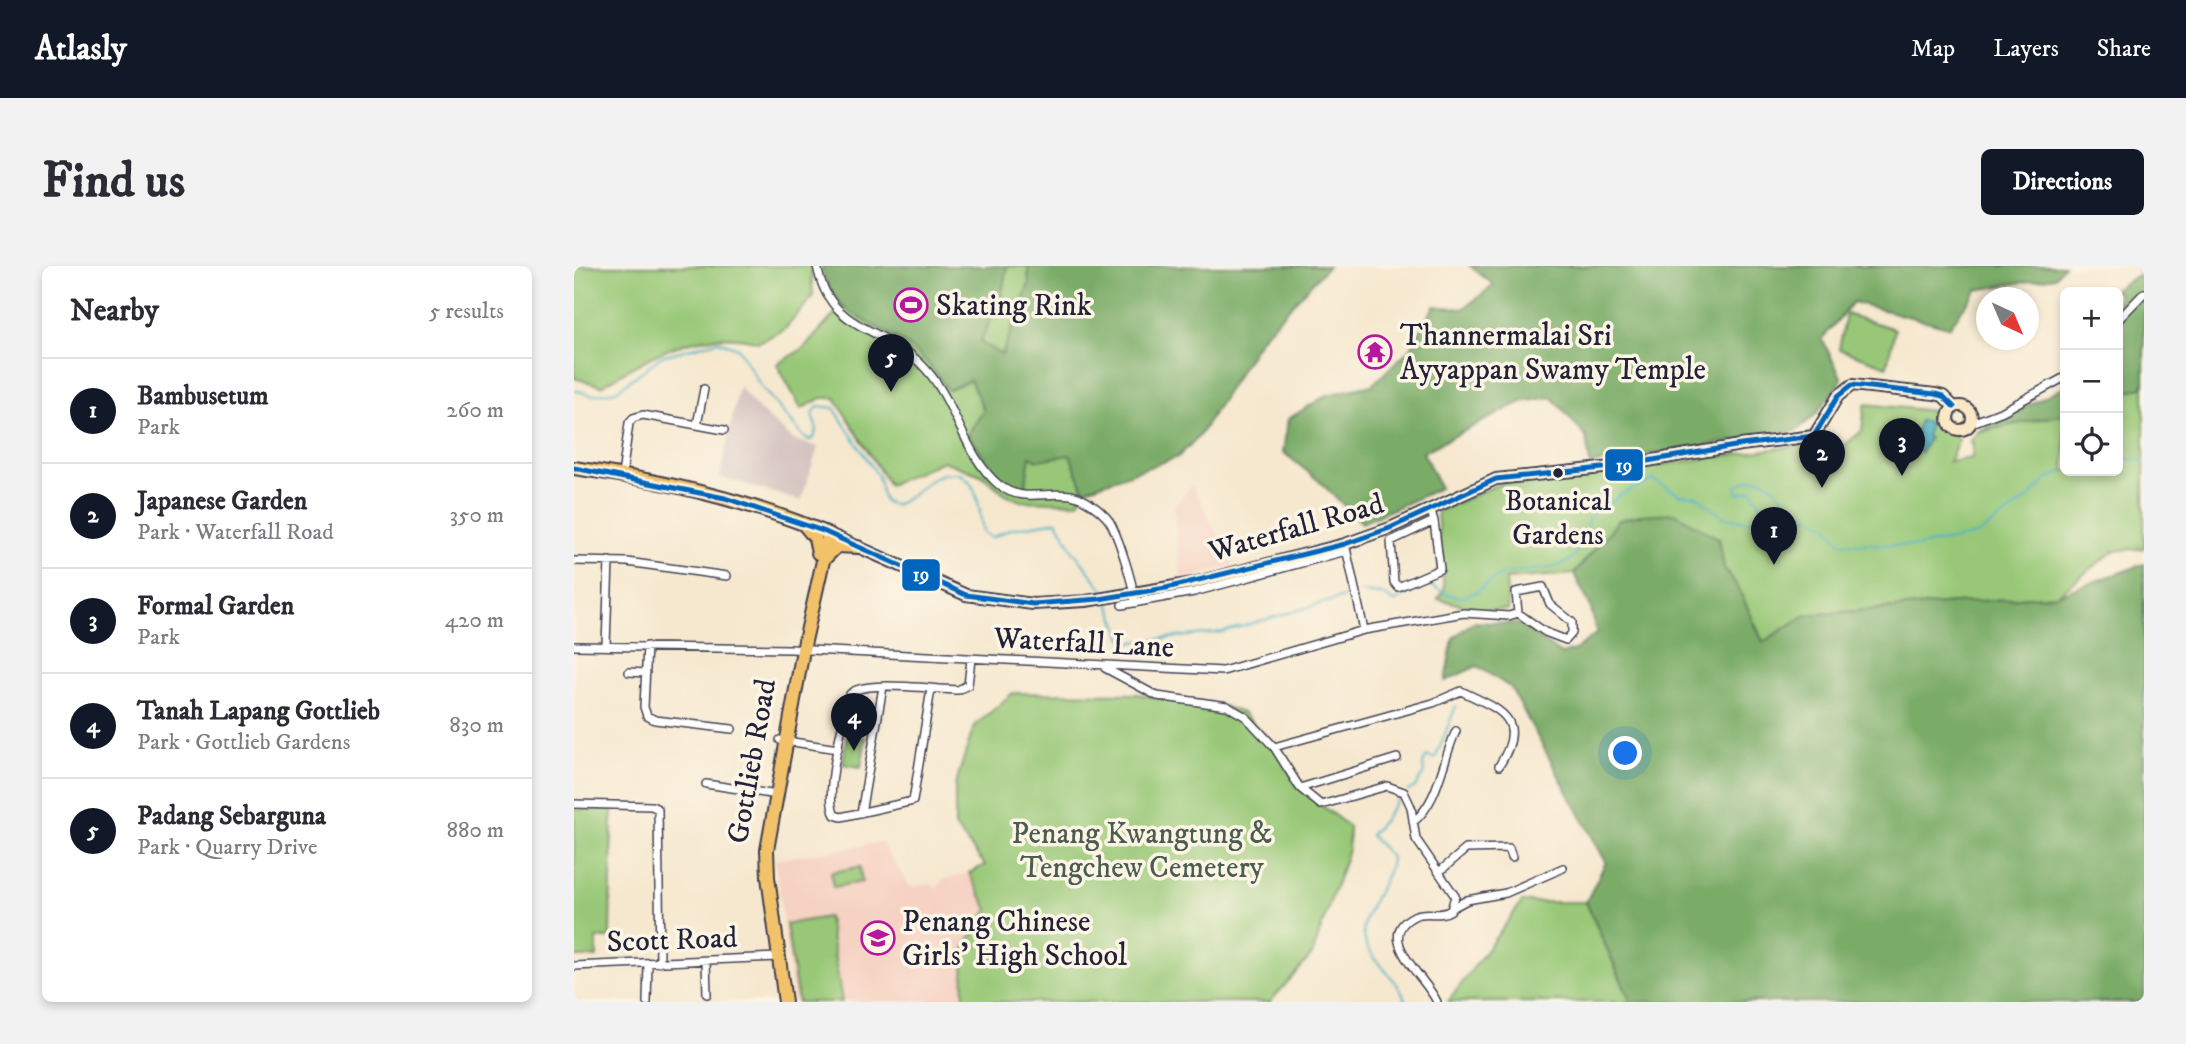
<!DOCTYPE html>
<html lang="en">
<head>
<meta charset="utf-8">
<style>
  body { margin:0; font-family:"IM FELL DW Pica",serif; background:#f2f2f3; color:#2b2b33 }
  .controls { position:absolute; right:21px; top:21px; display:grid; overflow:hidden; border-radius:10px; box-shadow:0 4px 10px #0003 }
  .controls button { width:63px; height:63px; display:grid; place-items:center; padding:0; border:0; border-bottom:2px solid #e1e1e2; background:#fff; color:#2b2b33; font:35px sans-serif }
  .compass { position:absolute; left:1402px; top:21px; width:63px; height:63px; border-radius:50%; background:#fff; box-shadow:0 4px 10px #0003; rotate:136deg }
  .you { position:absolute; left:1052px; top:488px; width:24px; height:24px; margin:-18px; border:5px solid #fff; border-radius:50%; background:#1a73e8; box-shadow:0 0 0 10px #1a73e833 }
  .badge { display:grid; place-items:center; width:46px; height:46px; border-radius:50%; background:#111827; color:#fff; font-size:23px; font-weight:700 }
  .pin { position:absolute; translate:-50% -58px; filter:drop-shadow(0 2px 4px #0008) }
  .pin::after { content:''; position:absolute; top:37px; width:24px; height:21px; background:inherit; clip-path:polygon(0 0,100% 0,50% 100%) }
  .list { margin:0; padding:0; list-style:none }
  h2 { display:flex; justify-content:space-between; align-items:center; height:91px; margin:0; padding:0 28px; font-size:30px }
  h2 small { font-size:23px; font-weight:400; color:#7c7c81 }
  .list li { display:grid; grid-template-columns:46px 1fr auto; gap:21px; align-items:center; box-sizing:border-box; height:105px; padding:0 28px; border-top:2px solid #e1e1e2 }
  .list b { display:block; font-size:26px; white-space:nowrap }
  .list p { margin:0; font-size:23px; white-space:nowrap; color:#7c7c81 }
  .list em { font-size:23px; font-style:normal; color:#7c7c81 }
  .icon { flex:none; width:38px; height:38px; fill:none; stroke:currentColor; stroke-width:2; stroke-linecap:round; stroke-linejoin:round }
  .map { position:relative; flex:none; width:1570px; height:736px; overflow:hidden; border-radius:10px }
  header { display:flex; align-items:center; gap:42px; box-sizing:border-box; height:98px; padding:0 35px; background:#111827; color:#fff }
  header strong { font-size:33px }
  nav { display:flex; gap:38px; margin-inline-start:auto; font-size:24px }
  .intro { display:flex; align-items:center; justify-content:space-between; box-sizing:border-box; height:168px; padding:0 42px }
  h1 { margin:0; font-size:49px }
  .button { padding:18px 32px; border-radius:10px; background:#111827; color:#fff; font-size:24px; font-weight:700 }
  main { display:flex; gap:42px; padding:0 42px }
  aside { flex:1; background:#fff; border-radius:10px; box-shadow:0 4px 10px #0003 }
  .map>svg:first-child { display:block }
  .built { fill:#f6d2c3 }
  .industrial { fill:#d1bfbd }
  .green { fill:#98c877; stroke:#5d7559; stroke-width:2 }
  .forest { fill:#7aac68; stroke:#4e6752; stroke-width:2 }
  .water { fill:#46b0c5; stroke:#346980; stroke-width:2 }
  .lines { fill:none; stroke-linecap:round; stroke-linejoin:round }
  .stream { stroke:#46b0c5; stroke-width:2 }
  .street-casing { stroke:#424051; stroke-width:10 }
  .secondary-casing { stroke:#424051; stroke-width:14 }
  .primary-casing { stroke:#424051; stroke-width:16 }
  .street { stroke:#fff; stroke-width:7 }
  .secondary { stroke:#fae7c3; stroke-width:10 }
  .primary { stroke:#f2c26a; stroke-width:12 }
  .bus-1-casing { stroke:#fcf5e5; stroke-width:10 }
  .bus-1 { stroke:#0065bd; stroke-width:5 }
  .bus-dot { fill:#22223b; stroke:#fcf5e5; stroke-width:2.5 }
  .labels { text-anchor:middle; stroke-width:7; stroke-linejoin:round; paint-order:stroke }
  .bus-label { font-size:28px; fill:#22223b; stroke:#fcf5e5 }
  .poi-label { font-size:30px; fill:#22223b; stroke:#fcf5e5; text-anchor:start }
  .street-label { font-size:30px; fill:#22223b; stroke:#fcf5e5 }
  .park-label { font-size:30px; fill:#4b5c50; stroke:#fcf5e5 }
  .line-badge { stroke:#fcf5e5; stroke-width:2.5 }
  .badge-label { font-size:19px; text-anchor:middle; font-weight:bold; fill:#fff }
</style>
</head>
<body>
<header>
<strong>Atlasly</strong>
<nav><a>Map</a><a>Layers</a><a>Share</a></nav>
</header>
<div class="intro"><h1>Find us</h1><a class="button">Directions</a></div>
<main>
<aside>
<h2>Nearby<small>5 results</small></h2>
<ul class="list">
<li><span class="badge">1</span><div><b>Bambusetum</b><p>Park</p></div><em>260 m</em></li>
<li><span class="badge">2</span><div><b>Japanese Garden</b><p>Park · Waterfall Road</p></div><em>350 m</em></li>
<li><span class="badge">3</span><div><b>Formal Garden</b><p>Park</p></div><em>420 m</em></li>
<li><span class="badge">4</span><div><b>Tanah Lapang Gottlieb</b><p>Park · Gottlieb Gardens</p></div><em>830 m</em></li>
<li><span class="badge">5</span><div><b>Padang Sebarguna</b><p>Park · Quarry Drive</p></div><em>880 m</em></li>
</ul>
</aside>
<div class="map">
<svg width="1570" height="736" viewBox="0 0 1570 736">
  <rect width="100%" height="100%" fill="#fcf5e5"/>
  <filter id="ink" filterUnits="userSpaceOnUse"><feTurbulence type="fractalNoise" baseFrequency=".0143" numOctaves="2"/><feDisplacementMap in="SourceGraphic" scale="14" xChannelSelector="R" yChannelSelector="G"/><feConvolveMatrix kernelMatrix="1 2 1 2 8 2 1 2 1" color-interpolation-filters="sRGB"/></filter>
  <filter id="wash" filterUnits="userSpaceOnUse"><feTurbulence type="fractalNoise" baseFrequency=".00686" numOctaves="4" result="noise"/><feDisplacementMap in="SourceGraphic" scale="28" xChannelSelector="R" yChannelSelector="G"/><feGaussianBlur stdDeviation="1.57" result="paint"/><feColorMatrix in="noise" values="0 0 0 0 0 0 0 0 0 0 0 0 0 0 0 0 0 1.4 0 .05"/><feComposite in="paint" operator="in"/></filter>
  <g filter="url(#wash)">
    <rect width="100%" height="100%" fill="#f6e8cf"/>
    <path class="built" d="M618 219 660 300 607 314 600 240Z
      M307 576 336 621 357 618 363 622 370 613 395 607 414 643 389 684 390 736H220L201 594Z"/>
    <path class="industrial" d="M165 120 179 138 220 174 244 181 227 235 146 211Z"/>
    <path class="green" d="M0 0H237L239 30 210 64 185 76C127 60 75 89 28 120L0 112Z
      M247 0H454L455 18 423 102 496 188 510 224 504 237 446 235 431 228 407 209 369 195 315 219 261 132H247L227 143 203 98 230 82 267 41 258 31Z
      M1272 48 1321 63 1313 100 1265 83Z
      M1570 120V282L1540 285 1483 329 1232 349 1189 376 1164 321 1150 302 1145 273 1045 254 1000 308 932 313 934 344H906L864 333 870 324 863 246 927 217H960L1234 178 1267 182 1288 165 1291 138 1370 146 1371 159 1385 173 1375 196 1398 192 1399 177 1396 176 1403 166 1491 148V205H1544V129Z
      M439 427 564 428 588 433 642 438 669 447 698 476 723 520 775 561 774 584 738 689 696 736H390L389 684 414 643 395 607 411 599 381 561V520L400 460Z
      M273 469 292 472 287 501 269 498Z
      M0 543H38L36 672H22L23 691H0Z
      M286 601 288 616 259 621 257 606Z
      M948 636H1012L1057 736H874Z
      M254 651 268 736H224L212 658Z"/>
    <path class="forest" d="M247 0H433L427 33 406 76 428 89 455 18 454 0H754L687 72 625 170 604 191 510 224 496 189 464 194 456 190 451 223 425 213 394 168 410 144 396 114 374 124C363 107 347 89 330 77 290 50 261 52 247 0Z
      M896 0H1490L1481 11 1403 24 1375 61 1279 36 1248 73 1268 113 1242 148 1222 165 1016 198 1012 171 978 131 947 136 849 186 866 222 788 257 744 214 709 186 714 153 753 129 798 119 837 82 860 40 889 43 920 19Z
      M1563 0H1570V120L1544 129V26H1536L1567 7Z
      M1491 120V148L1403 166Z
      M1101 247 1145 273 1150 302 1164 321 1189 376 1232 349 1483 329 1570 298V736H1057L1012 636 1032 596 937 422 903 400 871 415 879 372 899 356 945 358 987 388 1001 384 1023 367 1016 339 1000 308 1045 254 1066 249Z"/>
    <path class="water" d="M1346 154 1356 157 1352 170 1355 172 1347 186 1336 182Z"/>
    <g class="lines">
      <path class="stream" d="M0 124 18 129 42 125 88 90 144 75 164 82 188 122 231 172 236 174 240 172 243 163 238 149 244 140 260 142 304 210 310 235 320 239C345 231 356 201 386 208 406 218 405 247 409 266L417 272 436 263 483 255 500 286 531 326
        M1544 191 1570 195
        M786 326 808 328 820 336 852 318C864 322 873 331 887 331 904 330 914 313 930 308 951 302 981 308 998 292 1019 274 1000 245 1040 235L1043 230 1079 214 1107 229 1123 230 1149 251 1175 255 1185 251 1188 241 1178 224 1164 228 1162 221C1193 198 1203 229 1224 246 1231 252 1241 252 1249 257 1256 261 1261 271 1267 277L1344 280 1403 269 1456 231 1473 213 1491 205
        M534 335 551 377 649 366 780 328
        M834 525 841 521 850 507 849 497 853 490 861 493 882 440
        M826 529 810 554 796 569 817 591C816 621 779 649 792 678 802 701 825 712 832 736"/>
    </g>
  </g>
  <g filter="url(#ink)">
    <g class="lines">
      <defs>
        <path id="street" d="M243 0C256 66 306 58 347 98 382 132 388 188 425 219 447 237 471 225 497 229 510 231 533 248 538 260 546 276 560 320 561 337
          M1544 54 1570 27
          M1398 157 1429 145 1491 111
          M123 159 130 123
          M48 210 55 157 59 152 69 149 150 164
          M856 242 860 255 817 275 820 316 824 321 866 303 860 255
          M772 282 790 364
          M0 295 53 296 153 310
          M969 321 976 338 998 356V367L992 374 971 366 944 347 942 326Z
          M548 339 620 326 772 285
          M32 379 35 295
          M0 380 217 383 649 405 790 364 890 347 935 350 944 347
          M73 380 70 441 73 450 81 454 158 463
          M531 402 583 430 653 440 672 451 700 481 726 522 747 539 813 520 830 526 837 541 842 573 881 630 877 644C865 652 853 644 840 650 798 671 853 712 863 736
          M55 406 72 407
          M357 423 339 535 267 551 261 549C249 530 270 452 276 428 288 413 362 424 384 424L394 419 397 393
          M206 474 264 483
          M700 481 859 437 887 425C927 444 955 453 925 500
          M132 518 197 528
          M726 522 823 492
          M0 538 78 540 84 543 86 697
          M287 547 309 421
          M839 556C865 536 868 495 882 465
          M865 606 892 583 935 582 938 591
          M880 641 893 634 932 627 989 602
          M132 695 133 728
          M0 700 205 691
          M73 736 74 697"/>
        <path id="secondary" d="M1374 152a12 12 0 1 1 24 0a12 12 0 1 1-24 0Z
          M255 268 392 329 459 338 512 335 619 317 771 278 816 262 922 213 1038 201 1167 179 1240 170 1264 130 1278 119 1361 128 1369 130 1380 141"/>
        <path id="primary" d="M0 202C87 214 173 234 255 268L229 384 193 584 194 611 211 736
          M231 260 241 272 244 287
          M251 292 263 280 284 281"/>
      </defs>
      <use href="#street" class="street-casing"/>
      <use href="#secondary" class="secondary-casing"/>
      <use href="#primary" class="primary-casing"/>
      <use href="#street" class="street"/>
      <use href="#secondary" class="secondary"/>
      <use href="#primary" class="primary"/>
      <defs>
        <path id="bus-1" d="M0 202 151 232 249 265 392 329 459 338 525 333 592 322 771 278 816 262 922 213 1038 201 1167 179 1240 170 1264 130 1278 119 1361 128 1369 130 1380 141"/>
      </defs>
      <use href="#bus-1" class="bus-1-casing"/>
      <use href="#bus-1" class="bus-1"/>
    </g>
  </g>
  <defs>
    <symbol id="stadium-ring" viewBox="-11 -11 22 22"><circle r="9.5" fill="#fcf5e5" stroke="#b5179e" stroke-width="1.5"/><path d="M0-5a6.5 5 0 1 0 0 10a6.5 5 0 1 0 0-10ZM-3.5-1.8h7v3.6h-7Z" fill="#b5179e"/></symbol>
    <symbol id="temple-ring" viewBox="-11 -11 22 22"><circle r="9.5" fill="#fcf5e5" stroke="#b5179e" stroke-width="1.5"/><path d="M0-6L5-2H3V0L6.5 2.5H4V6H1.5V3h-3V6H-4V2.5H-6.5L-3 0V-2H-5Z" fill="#b5179e"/></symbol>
    <symbol id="school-ring" viewBox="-11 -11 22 22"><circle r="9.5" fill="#fcf5e5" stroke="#b5179e" stroke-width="1.5"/><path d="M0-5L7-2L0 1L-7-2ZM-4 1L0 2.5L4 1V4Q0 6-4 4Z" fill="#b5179e"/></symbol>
  </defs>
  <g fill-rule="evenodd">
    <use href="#stadium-ring" x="318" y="20" width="38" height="38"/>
    <use href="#temple-ring" x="782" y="67" width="38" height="38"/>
    <use href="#school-ring" x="285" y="653" width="38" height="38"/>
  </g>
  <circle class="bus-dot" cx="984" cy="207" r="6"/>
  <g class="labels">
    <g class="bus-label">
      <text x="984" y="244">Botanical<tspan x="984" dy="34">Gardens</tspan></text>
    </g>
    <g class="poi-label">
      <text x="362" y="49">Skating Rink</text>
      <text x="826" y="79">Thannermalai Sri<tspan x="826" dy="34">Ayyappan Swamy Temple</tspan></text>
      <text x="328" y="665">Penang Chinese<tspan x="328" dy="34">Girls' High School</tspan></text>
    </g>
    <g class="street-label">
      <text transform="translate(722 261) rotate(-16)" y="10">Waterfall Road</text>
      <text transform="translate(510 376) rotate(3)" y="10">Waterfall Lane</text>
      <text transform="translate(177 495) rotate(-80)" y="10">Gottlieb Road</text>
      <text transform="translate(98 673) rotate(-2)" y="10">Scott Road</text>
    </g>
    <g class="park-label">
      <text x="568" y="577">Penang Kwangtung &amp;<tspan x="568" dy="34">Tengchew Cemetery</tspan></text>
    </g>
  </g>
  <g class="line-badge">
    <rect x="1030" y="182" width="40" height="34" rx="7" fill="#0065bd"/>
    <rect x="327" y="292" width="40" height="34" rx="7" fill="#0065bd"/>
  </g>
  <g class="badge-label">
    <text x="1050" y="206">19</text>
    <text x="347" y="315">19</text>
  </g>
</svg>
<div class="controls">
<button>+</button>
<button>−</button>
<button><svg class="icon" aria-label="locate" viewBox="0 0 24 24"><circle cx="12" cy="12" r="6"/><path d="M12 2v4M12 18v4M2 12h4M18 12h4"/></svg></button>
</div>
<svg class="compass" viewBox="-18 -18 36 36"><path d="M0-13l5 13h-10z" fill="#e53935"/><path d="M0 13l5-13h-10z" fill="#7c7c81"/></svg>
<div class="you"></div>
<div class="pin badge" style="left:1200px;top:299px">1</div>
<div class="pin badge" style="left:1248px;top:222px">2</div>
<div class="pin badge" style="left:1328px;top:210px">3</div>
<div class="pin badge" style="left:280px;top:485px">4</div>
<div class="pin badge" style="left:317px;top:126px">5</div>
</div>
</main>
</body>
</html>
